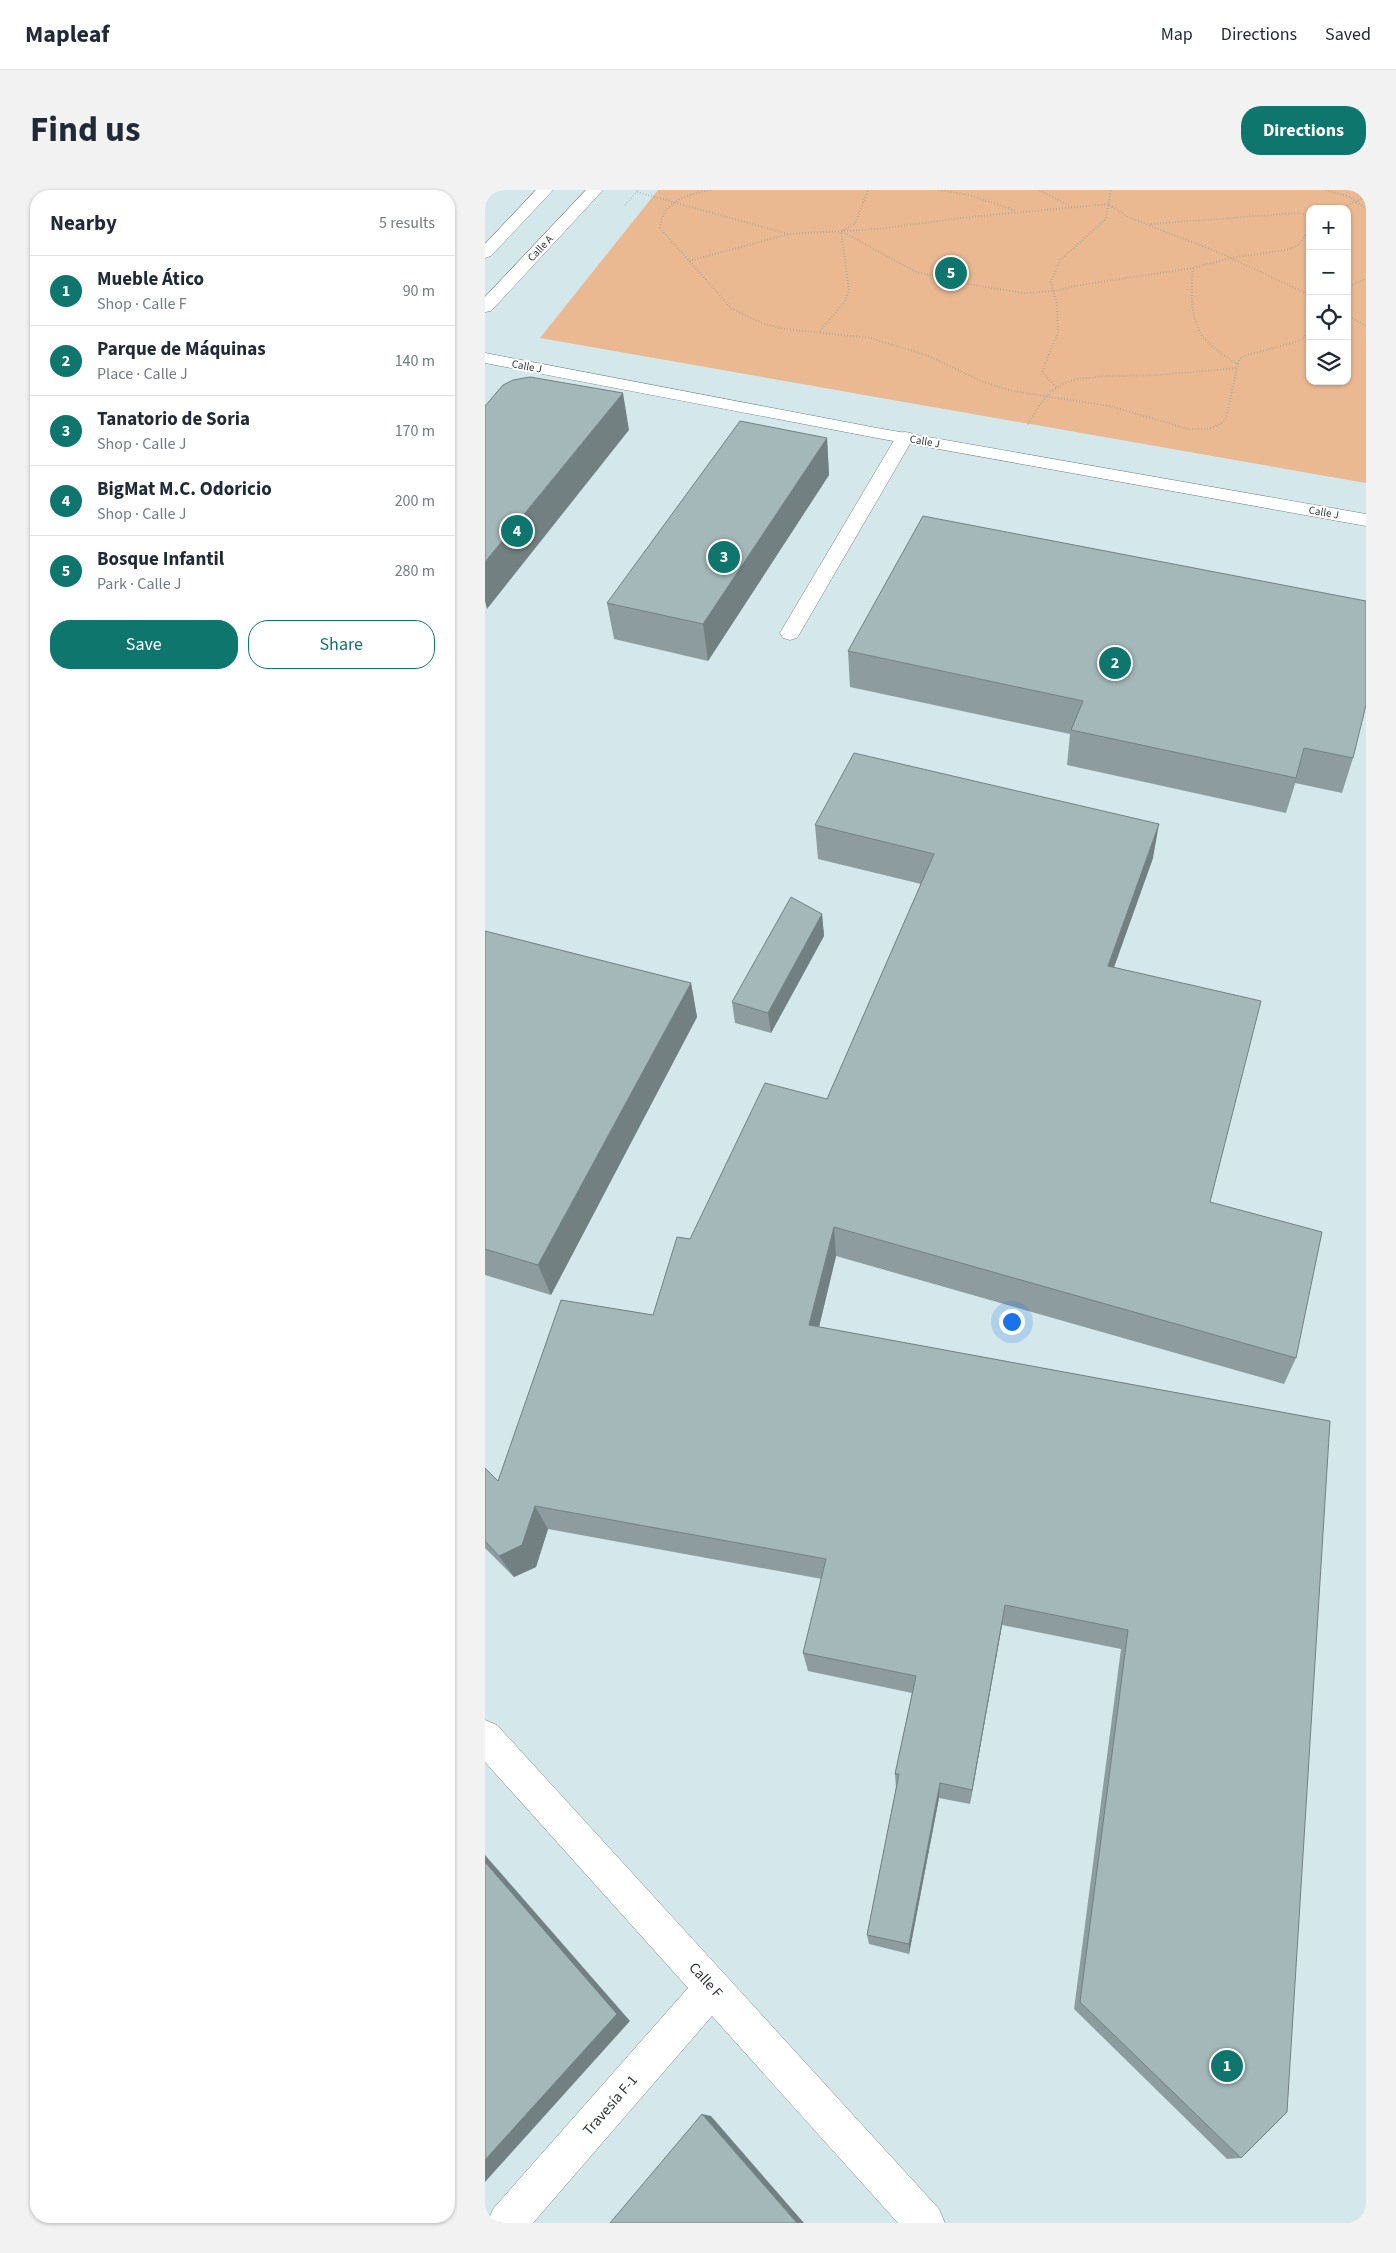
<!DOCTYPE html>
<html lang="en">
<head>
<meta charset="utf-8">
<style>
  body { margin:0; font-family:"Source Sans 3",sans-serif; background:#f2f2f3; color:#1f2937 }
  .controls { position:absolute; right:15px; top:15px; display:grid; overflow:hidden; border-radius:10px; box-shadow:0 1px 4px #0004 }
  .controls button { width:45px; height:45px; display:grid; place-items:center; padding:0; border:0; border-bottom:1px solid #e0e1e3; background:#fff; color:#1f2937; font:25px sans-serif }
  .you { position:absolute; left:526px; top:1131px; width:18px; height:18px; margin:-12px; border:4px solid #fff; border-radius:50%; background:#1a73e8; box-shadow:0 0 0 8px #1a73e833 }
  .badge { display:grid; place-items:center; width:32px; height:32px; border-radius:50%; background:#0f766e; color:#fff; font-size:16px; font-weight:700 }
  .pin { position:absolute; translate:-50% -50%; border:2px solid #fff; box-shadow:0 1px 5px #0006 }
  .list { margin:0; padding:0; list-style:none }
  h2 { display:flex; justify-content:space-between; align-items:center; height:65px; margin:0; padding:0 20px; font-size:21px }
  h2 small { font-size:16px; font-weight:400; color:#747a83 }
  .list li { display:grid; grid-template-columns:32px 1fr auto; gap:15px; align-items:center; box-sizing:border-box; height:70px; padding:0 20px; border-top:1px solid #e0e1e3 }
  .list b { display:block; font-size:19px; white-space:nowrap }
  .list p { margin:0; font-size:16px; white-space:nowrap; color:#747a83 }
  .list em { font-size:16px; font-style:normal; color:#747a83 }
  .actions { display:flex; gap:10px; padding:15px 20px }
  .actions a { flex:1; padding:11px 0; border:1px solid #0f766e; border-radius:20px; text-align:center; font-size:18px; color:#0f766e }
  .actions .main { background:#0f766e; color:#fff }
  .icon { flex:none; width:28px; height:28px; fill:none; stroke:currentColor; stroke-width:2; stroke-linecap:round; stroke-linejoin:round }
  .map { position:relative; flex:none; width:881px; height:2033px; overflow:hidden; border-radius:20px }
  header { display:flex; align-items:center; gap:30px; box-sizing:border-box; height:70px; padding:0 25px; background:#fff; border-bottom:1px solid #e0e1e3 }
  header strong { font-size:24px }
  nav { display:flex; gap:28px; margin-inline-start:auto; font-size:18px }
  .intro { display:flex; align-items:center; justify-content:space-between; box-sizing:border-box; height:120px; padding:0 30px }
  h1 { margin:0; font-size:35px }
  .button { padding:12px 22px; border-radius:20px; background:#0f766e; color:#fff; font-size:18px; font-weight:700 }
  main { display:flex; gap:30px; padding:0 30px }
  aside { flex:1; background:#fff; border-radius:20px; box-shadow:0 1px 4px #0004 }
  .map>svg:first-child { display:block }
  .green { fill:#eab891; fill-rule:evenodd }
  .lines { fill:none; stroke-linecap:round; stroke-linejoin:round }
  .lane-casing { stroke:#6e8183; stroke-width:1 }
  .street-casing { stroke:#6e8183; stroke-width:1 }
  .secondary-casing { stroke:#6e8183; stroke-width:1 }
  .path { stroke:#8c9b9d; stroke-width:2; stroke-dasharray:0.5 2.5; stroke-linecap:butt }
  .lane { fill:#fff; fill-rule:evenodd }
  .street { fill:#fff; fill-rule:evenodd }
  .secondary { fill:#fff; fill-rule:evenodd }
  .wall { fill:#8d9d9f }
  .shaded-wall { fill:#738082 }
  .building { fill:#a4b7b9; stroke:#738082 }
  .labels { text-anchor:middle; stroke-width:4; stroke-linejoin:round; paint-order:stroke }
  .far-street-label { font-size:11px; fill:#2e3637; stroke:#fff }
  .near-street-label { font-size:15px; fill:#2e3637; stroke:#fff }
</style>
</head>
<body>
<header>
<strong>Mapleaf</strong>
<nav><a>Map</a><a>Directions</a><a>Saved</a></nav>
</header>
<div class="intro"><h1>Find us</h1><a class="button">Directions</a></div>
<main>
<aside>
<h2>Nearby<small>5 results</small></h2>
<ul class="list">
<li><span class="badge">1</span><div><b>Mueble Ático</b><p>Shop · Calle F</p></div><em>90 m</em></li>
<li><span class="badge">2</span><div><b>Parque de Máquinas</b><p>Place · Calle J</p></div><em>140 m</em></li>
<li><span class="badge">3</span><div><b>Tanatorio de Soria</b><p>Shop · Calle J</p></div><em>170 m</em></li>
<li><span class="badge">4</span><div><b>BigMat M.C. Odoricio</b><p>Shop · Calle J</p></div><em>200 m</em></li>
<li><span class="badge">5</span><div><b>Bosque Infantil</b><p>Park · Calle J</p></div><em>280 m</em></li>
</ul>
<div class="actions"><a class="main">Save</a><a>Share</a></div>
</aside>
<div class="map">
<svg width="881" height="2033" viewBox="0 0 881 2033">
  <rect width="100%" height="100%" fill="#d4e8eb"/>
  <path class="green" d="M173 0H881V293L55 148ZM825 19H862V191H825Z"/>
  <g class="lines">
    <defs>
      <path id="lane" d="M420 242 426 243 429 247 315 443 312 448 305 450 298 448 295 443 411 247 414 243Z"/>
      <path id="street" d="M0 163 392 238 881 324V336L392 248 0 173Z
        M0 1530 12 1535 454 2019 460 2033H413L227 1826 48 2033H2L8 2019 203 1798 0 1572Z"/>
      <path id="secondary" d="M51 0H68L6 66 0 68V54Z
        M101 0H118L6 121 0 122V107Z"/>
    </defs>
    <use href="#lane" class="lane-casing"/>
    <use href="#street" class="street-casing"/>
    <use href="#secondary" class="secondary-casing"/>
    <path class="path" d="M226 0C203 4 177 11 175 38L247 119 279 134 300 139 385 148 441 165 496 191 527 201 625 216 703 239H724L737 233 741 228 752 178
      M454 0 484 5 532 21
      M554 0 587 17
      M841 0 865 7 881 19
      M152 2 303 44
      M140 15 153 0
      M854 19 881 7
      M666 34 812 23 825 25
      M358 40 370 34 383 0
      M204 71 304 44 392 39 476 28 623 14 643 27 735 63 825 105
      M708 78C706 98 705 126 716 144 724 156 740 166 752 174
      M862 97 881 89
      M862 125 881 136
      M335 141 359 113 364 100 356 41 431 82 489 95 538 103 569 101 595 95 708 78 745 68 801 60 814 55 825 38
      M571 197 557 182 573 142 572 115 566 92 575 70 621 29 626 0
      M543 234 555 214 565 202 580 193 592 189 621 186 675 185 752 178 754 170 759 166 814 151 820 146 825 132"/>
    <use href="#lane" class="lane"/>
    <use href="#street" class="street"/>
    <use href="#secondary" class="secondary"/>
  </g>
  <path class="wall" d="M342 248 344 285 223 471 129 449 122 413Z
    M363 461 868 568 857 603 810 593 801 623 582 575 585 544 365 497Z
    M330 635 668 668 629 777 725 1012 811 1168 799 1194 351 1066 334 1137 845 1231 756 1968 742 1969 589 1819 636 1459 517 1435 485 1614 454 1608 424 1764 384 1754 382 1745 411 1598 410 1584 427 1503 323 1481 318 1463 337 1389 63 1339 51 1377 29 1387 0 1358V1278L13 1291 168 1125 205 1049 342 909 436 694 333 669Z
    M337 724 339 746 286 843 250 833 247 812Z
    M0 741 206 793 212 827 66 1105 0 1085Z"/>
  <path class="shaded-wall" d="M138 203 144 240 2 419 0 411V372Z
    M342 248 344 285 223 471 218 434Z
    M819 558 810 593 801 623 811 588Z
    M674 634 668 668 618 808 623 776Z
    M337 724 339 746 286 843 283 823Z
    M206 793 212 827 66 1105 53 1075Z
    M349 1037 351 1066 328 1162 324 1135Z
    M50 1316 63 1339 51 1377 29 1387 14 1366Z
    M520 1415 517 1435 485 1614 487 1600Z
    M455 1593 454 1608 424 1764V1754Z
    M0 1665 145 1831 0 1992Z
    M217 1924 226 1926 319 2033H312Z"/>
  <path class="building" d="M45 187 138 203 0 372V216L18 195 28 190Z
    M255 231 342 248 218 434 122 413Z
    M438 326 881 411V515L868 568 819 558 811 588 586 540 598 511 363 461Z
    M369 563 674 634 623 776 776 811 725 1012 837 1042 811 1168 349 1037 324 1135 845 1231 802 1922 756 1968 595 1812 643 1440 520 1415 487 1600 455 1593 424 1754 382 1745 414 1584H410L431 1486 318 1463 341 1369 50 1316 37 1355 14 1366 0 1351V1278L13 1291 76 1110 168 1125 192 1047 205 1049 280 893 342 909 449 664 330 635Z
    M306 707 337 724 283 823 247 812Z
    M0 741 206 793 53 1075 0 1059Z
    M0 1672 132 1824 0 1970Z
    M217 1924 312 2033H125Z"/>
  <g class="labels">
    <g class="far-street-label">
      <text transform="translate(55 58) rotate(-47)" y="4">Calle A</text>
      <text transform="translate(42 176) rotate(11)" y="4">Calle J</text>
      <text transform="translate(440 251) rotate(10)" y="4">Calle J</text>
      <text transform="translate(839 322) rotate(10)" y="4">Calle J</text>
    </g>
    <g class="near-street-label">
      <text transform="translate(221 1790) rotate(48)" y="5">Calle F</text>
      <text transform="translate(125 1915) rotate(-49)" y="5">Travesía F-1</text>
    </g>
  </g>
</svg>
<div class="controls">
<button>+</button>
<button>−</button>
<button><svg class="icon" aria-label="locate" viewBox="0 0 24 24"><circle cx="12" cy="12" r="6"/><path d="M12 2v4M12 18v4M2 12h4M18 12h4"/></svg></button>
<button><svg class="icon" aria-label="layers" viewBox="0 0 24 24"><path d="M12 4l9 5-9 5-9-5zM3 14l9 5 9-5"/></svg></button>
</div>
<div class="you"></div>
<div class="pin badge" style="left:742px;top:1876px">1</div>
<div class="pin badge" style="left:630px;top:473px">2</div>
<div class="pin badge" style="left:239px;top:367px">3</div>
<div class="pin badge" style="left:32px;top:341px">4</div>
<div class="pin badge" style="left:466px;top:83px">5</div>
</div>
</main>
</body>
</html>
